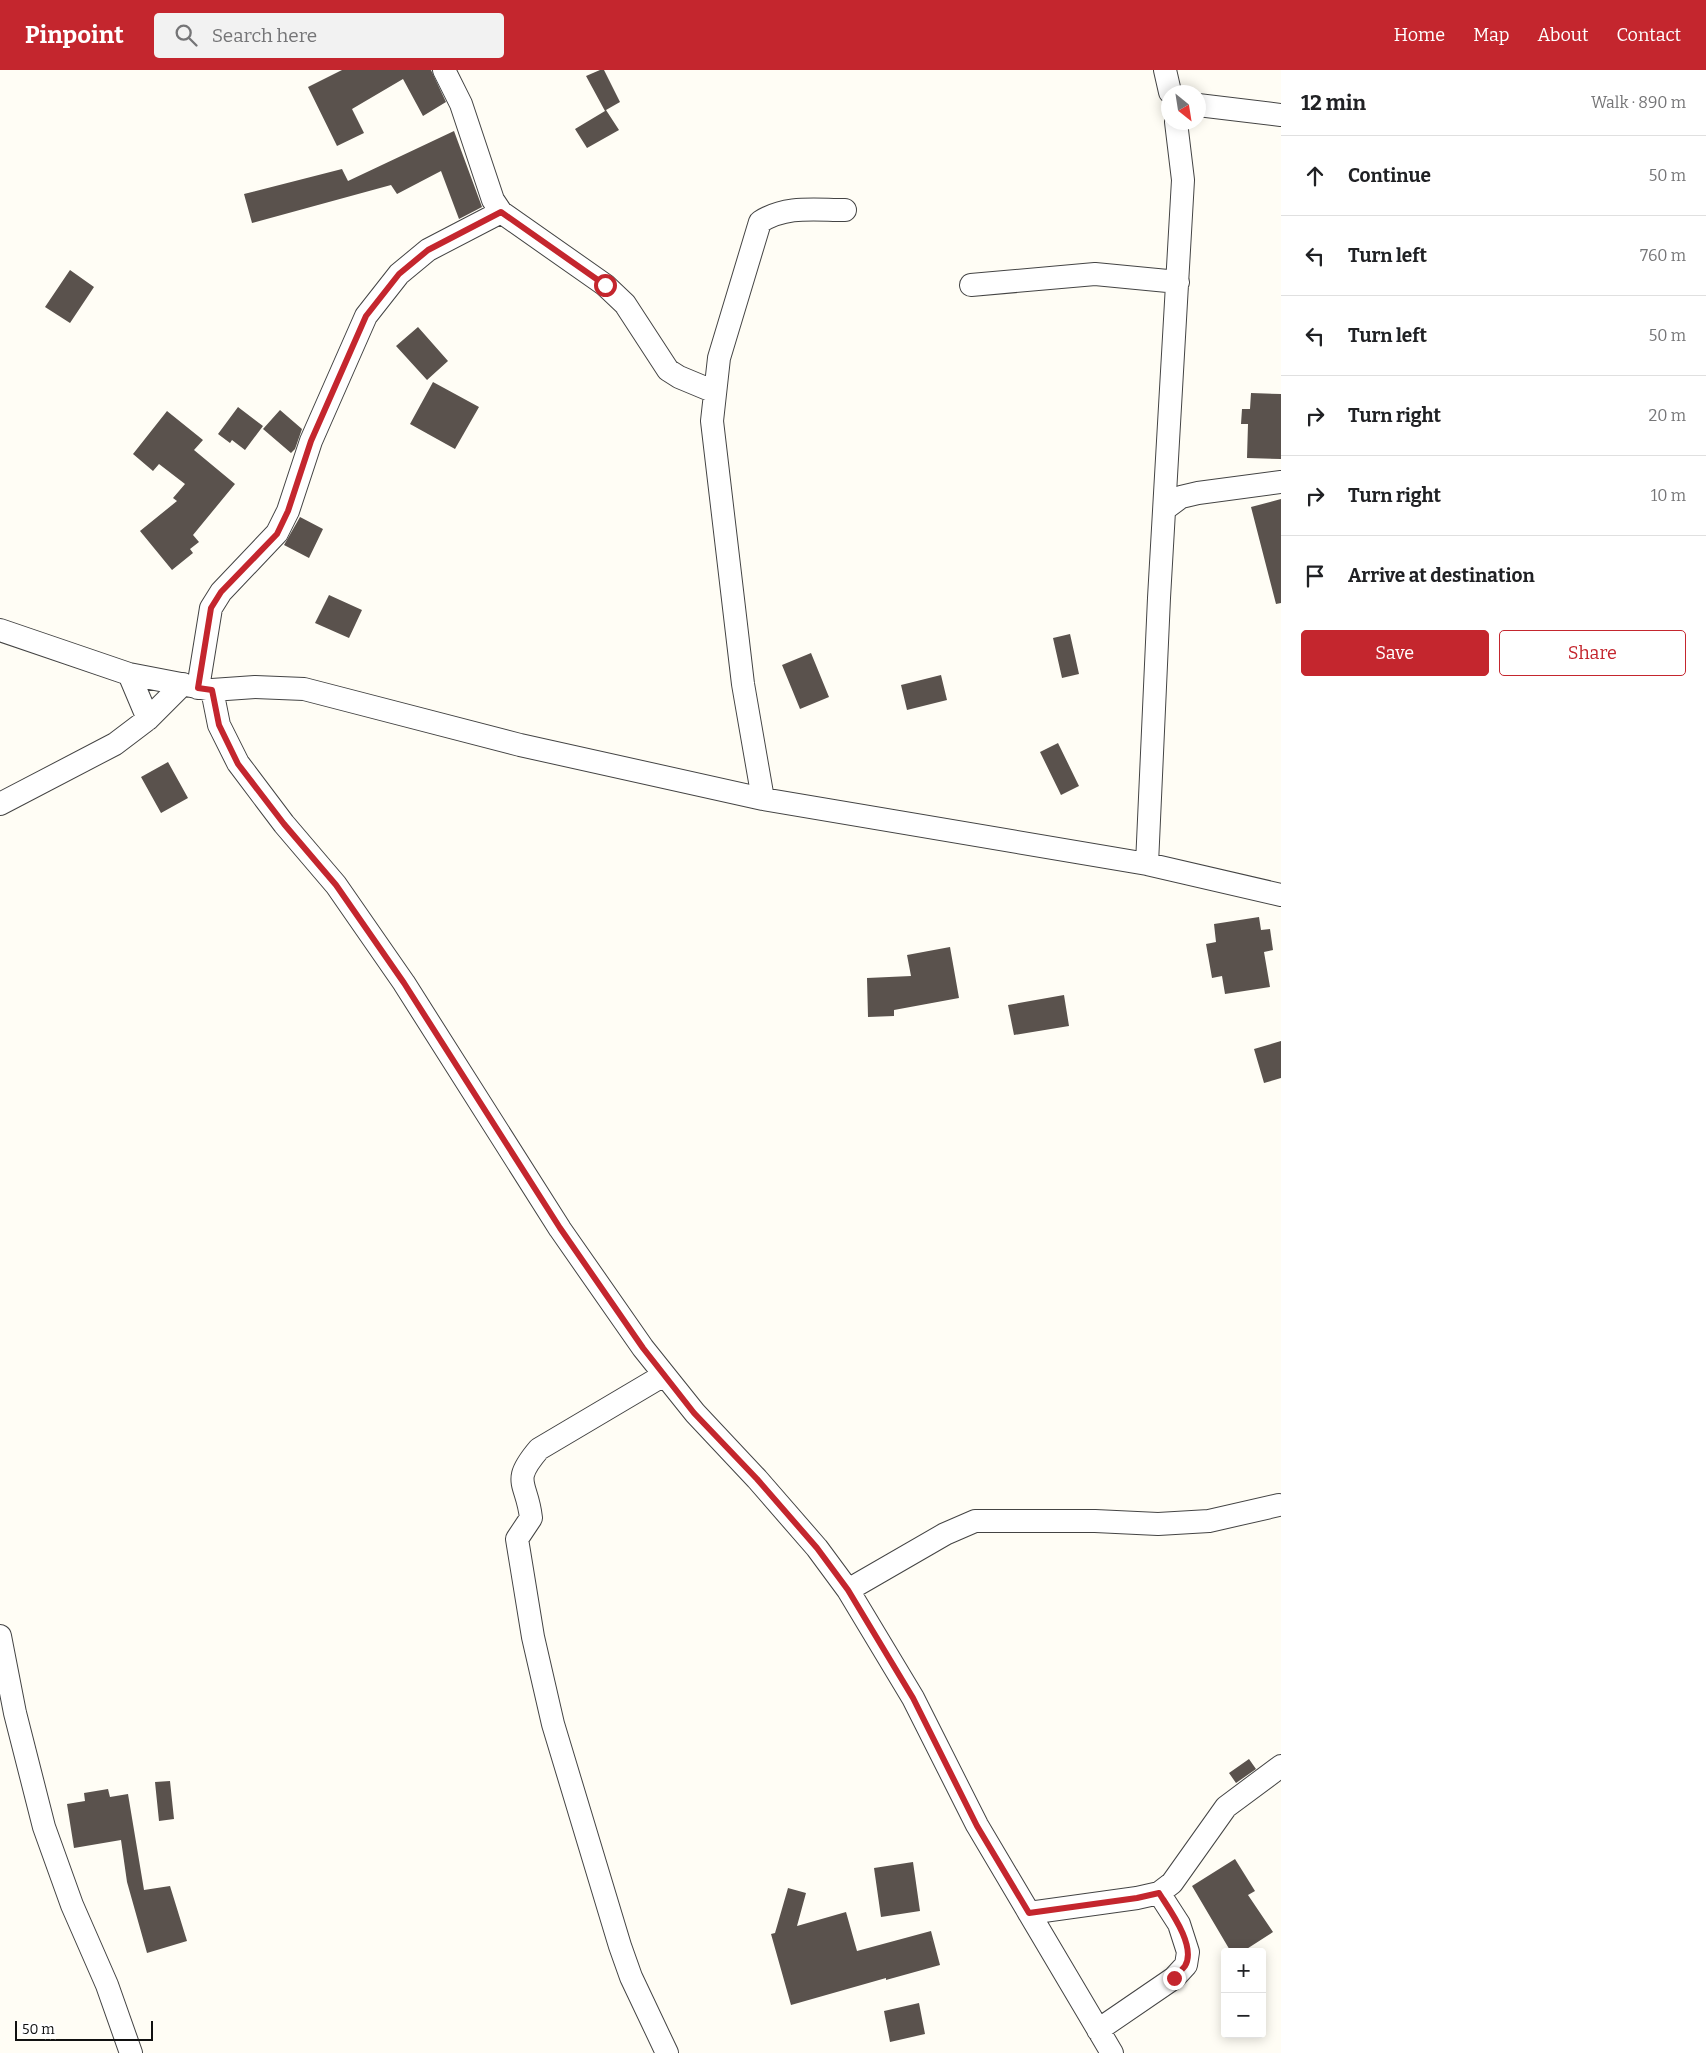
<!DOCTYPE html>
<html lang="en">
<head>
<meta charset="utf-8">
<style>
  body { margin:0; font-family:Bitter,serif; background:#f2f2f2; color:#202124 }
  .controls { position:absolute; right:15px; bottom:15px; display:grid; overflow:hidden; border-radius:5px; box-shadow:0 2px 12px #0003 }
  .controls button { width:45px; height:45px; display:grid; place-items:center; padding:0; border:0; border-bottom:1px solid #e0e0e0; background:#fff; color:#202124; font:25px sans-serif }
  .compass { position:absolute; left:1161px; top:15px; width:45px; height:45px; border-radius:50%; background:#fff; box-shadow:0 2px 12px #0003; rotate:150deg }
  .scale { position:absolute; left:15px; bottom:12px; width:138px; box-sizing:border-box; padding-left:5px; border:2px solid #111; border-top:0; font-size:14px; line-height:18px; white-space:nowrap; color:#111; -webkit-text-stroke:4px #fff; paint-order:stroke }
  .stop { position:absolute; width:15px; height:15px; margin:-11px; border:4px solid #c4262e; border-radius:50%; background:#fff }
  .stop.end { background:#c4262e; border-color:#fff; box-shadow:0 1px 5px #0008 }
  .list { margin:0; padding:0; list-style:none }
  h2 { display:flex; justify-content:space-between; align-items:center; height:65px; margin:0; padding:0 20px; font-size:21px }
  h2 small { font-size:16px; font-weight:400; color:#757577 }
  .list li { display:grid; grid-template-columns:32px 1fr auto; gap:15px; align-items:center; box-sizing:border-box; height:80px; padding:0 20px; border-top:1px solid #e0e0e0 }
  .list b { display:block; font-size:19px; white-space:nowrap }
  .list em { font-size:16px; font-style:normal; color:#757577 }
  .actions { display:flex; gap:10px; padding:15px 20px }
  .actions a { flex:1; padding:11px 0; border:1px solid #c4262e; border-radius:5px; text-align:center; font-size:18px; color:#c4262e }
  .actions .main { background:#c4262e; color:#fff }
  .icon { flex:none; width:28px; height:28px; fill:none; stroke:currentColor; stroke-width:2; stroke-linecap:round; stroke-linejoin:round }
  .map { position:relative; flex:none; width:1281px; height:1983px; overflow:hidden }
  header { display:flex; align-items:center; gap:30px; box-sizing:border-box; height:70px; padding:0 25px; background:#c4262e; color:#fff }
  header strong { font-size:24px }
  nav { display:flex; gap:28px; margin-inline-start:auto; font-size:18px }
  .search { width:350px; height:45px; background:#f2f2f2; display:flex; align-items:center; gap:12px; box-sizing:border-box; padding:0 18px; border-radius:5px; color:#757577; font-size:19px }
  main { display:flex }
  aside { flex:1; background:#fff }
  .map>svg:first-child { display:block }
  .building { fill:#5a524d }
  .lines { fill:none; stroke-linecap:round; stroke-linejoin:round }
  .minor-casing { stroke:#444; stroke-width:24 }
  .minor { stroke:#fff; stroke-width:22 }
  .route { stroke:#c4262e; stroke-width:6 }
</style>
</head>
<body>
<header>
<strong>Pinpoint</strong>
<div class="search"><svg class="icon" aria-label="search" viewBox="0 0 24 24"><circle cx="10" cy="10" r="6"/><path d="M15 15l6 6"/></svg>Search here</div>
<nav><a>Home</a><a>Map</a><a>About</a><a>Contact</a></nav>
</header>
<main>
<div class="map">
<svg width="1281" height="1983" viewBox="0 0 1281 1983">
  <rect width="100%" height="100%" fill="#fffdf5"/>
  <path class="building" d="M342 0H431L446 32 423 46 403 9 352 39 364 63 337 76 308 17Z
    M600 0H604L620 32 606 40 619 60 587 78 575 59 605 41 586 6Z
    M454 61 482 137 459 149 441 101 397 124 391 115 252 153 244 124 342 99 348 111Z
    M70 200 94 217 70 253 45 237Z
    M418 257 448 291 427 310 396 276Z
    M433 312 479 337 455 379 410 354Z
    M1251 323 1281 324V389L1247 388 1248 354H1241L1242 339H1250Z
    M238 337 263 356 245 380 232 370 230 373 218 364Z
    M280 340 302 359 295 379 291 383 263 359Z
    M167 341 203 370 194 380 235 414 193 465 199 472 190 479 193 483 172 500 140 461 177 431 173 428 185 414 159 394 153 401 133 384Z
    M1281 429V533L1276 534 1251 437Z
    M300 447 323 459 309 488 284 475Z
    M329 525 362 540 349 568 315 553Z
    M1070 564 1079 604 1062 608 1053 568Z
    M811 583 829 627 800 639 782 595Z
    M941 605 947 630 907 640 901 615Z
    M1058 673 1079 716 1061 725 1040 682Z
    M168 692 188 728 161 743 141 707Z
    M1259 847 1261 860 1270 859 1273 880 1264 882 1270 917 1225 924 1222 906 1212 908 1206 874 1216 872 1214 854Z
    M950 877 959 928 894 940V946L868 947 867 908 911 906 907 885Z
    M1064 925 1069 956 1014 965 1008 935Z
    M1281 971V1008L1264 1013 1254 979Z
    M1249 1689 1256 1699 1236 1713 1229 1703Z
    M170 1711 174 1749 159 1751 155 1712Z
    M108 1719 110 1727 128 1724 144 1820 170 1816 187 1871 147 1883 127 1812 121 1770 74 1778 67 1734 85 1731 84 1723Z
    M1235 1789 1255 1821 1248 1825 1273 1862 1242 1882H1231L1192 1816Z
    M913 1792 920 1841 881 1847 874 1798Z
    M788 1818 806 1823 797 1856 846 1842 857 1881 931 1861 940 1895 886 1910V1908L791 1935 771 1864 775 1863Z
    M919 1933 925 1964 890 1972 884 1941Z"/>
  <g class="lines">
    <defs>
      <path id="minor" d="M444 0 461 34 493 130 501 142 605 215 625 234 668 300 679 307 715 322
        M1165 0 1170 22
        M1198 35 1281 45
        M971 215 1095 204 1178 212
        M1165 439 1181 427 1198 423 1281 412
        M0 560 129 604 212 620 255 617 304 619 520 675 763 729 1147 794 1281 825
        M129 604 148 649
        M198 618 211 538 221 522 277 463 288 441 311 371 366 246 399 204 428 180 501 142
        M212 620 219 655 238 693 284 754 336 815 404 913 560 1159 643 1278 695 1343 757 1409 817 1478 848 1520 913 1628 977 1755 1112 1983
        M763 729 743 614 712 351 719 288 760 152C786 135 815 140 845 140
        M0 734 115 674 148 649 183 614
        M1147 794 1159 528 1183 110 1176 52
        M664 1305 539 1379C510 1413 527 1411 531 1448L517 1469 533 1567 553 1654 620 1876 631 1907 667 1983
        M848 1520 945 1464 975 1451H1095L1158 1454 1209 1451 1279 1435
        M0 1566 15 1643 44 1757 72 1835 107 1915 131 1983
        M1029 1843 1137 1828 1159 1823 1172 1813 1226 1737 1281 1696
        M1098 1960 1174 1908 1186 1895 1188 1882 1179 1854 1159 1823"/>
    </defs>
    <use href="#minor" class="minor-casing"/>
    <use href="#minor" class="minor"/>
  </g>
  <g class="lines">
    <path class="route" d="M605 215 501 142 428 180 399 204 366 246 311 371 288 441 277 464 221 522 211 538 198 618 212 620 219 655 238 694 284 754 336 815 404 913 560 1158 643 1278 694 1343 757 1409 817 1478 848 1520 913 1628 977 1756 1029 1843 1137 1828 1159 1823C1169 1839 1197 1876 1185 1896 1182 1900 1177 1904 1174 1908"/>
  </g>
</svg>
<div class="controls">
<button>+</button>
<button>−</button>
</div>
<svg class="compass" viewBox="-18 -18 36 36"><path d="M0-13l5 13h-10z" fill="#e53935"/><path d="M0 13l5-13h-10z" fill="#757577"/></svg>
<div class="scale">50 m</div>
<div class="stop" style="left:605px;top:215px"></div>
<div class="stop end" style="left:1174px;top:1908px"></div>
</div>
<aside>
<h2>12 min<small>Walk · 890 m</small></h2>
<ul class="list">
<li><svg class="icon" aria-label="ahead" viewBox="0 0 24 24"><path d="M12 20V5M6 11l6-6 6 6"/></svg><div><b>Continue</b></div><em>50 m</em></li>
<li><svg class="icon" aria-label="left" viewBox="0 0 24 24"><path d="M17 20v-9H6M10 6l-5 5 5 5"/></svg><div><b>Turn left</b></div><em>760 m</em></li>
<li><svg class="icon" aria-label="left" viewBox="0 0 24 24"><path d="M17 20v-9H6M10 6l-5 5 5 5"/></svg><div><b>Turn left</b></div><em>50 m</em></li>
<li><svg class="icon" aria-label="right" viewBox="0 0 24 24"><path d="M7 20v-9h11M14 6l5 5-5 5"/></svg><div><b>Turn right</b></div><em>20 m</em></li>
<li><svg class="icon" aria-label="right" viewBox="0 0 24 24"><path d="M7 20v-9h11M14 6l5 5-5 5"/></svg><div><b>Turn right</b></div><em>10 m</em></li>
<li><svg class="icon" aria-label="arrive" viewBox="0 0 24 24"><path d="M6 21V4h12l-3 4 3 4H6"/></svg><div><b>Arrive at destination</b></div></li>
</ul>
<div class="actions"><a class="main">Save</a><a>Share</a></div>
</aside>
</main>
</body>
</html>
